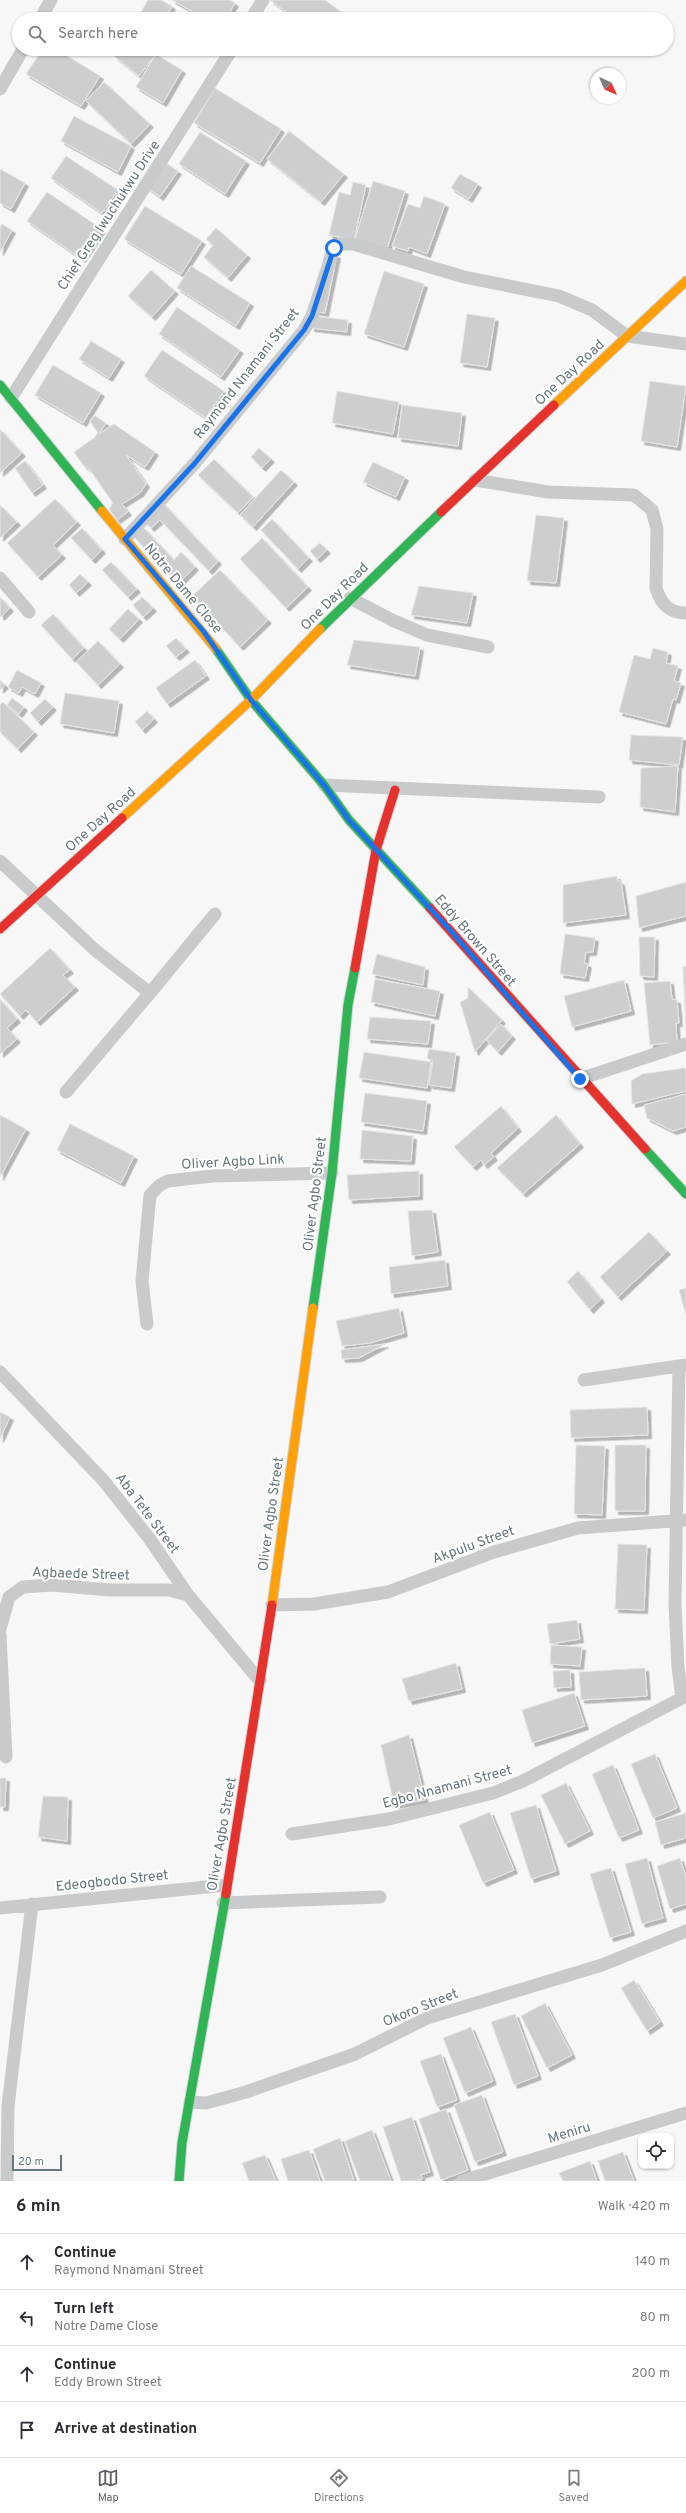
<!DOCTYPE html>
<html lang="en">
<head>
<meta charset="utf-8">
<style>
  body { margin:0; font-family:Overpass,sans-serif; background:#f7f7f7; color:#2b2b33 }
  .controls { position:absolute; right:12px; bottom:12px; display:grid; overflow:hidden; border-radius:8px; box-shadow:0 1px 3px #0004 }
  .controls button { width:36px; height:36px; display:grid; place-items:center; padding:0; border:0; border-bottom:1px solid #e1e1e2; background:#fff; color:#2b2b33; font:20px sans-serif }
  .compass { position:absolute; left:590px; top:68px; width:36px; height:36px; border-radius:50%; background:#fff; box-shadow:0 1px 3px #0004; rotate:135deg }
  .scale { position:absolute; left:12px; bottom:10px; width:50px; box-sizing:border-box; padding-left:4px; border:2px solid #66777e; border-top:0; font-size:11px; line-height:14px; white-space:nowrap; color:#66777e; -webkit-text-stroke:3px #fff; paint-order:stroke }
  .stop { position:absolute; width:12px; height:12px; margin:-9px; border:3px solid #1a73e8; border-radius:50%; background:#fff }
  .stop.end { background:#1a73e8; border-color:#fff; box-shadow:0 1px 4px #0008 }
  .list { margin:0; padding:0; list-style:none }
  h2 { display:flex; justify-content:space-between; align-items:center; height:52px; margin:0; padding:0 16px; font-size:17px }
  h2 small { font-size:13px; font-weight:400; color:#7c7c81 }
  .list li { display:grid; grid-template-columns:26px 1fr auto; gap:12px; align-items:center; box-sizing:border-box; height:56px; padding:0 16px; border-top:1px solid #e1e1e2 }
  .list b { display:block; font-size:15px; white-space:nowrap }
  .list p { margin:0; font-size:13px; white-space:nowrap; color:#7c7c81 }
  .list em { font-size:13px; font-style:normal; color:#7c7c81 }
  .icon { flex:none; width:22px; height:22px; fill:none; stroke:currentColor; stroke-width:2; stroke-linecap:round; stroke-linejoin:round }
  .map { position:relative; flex:none; width:686px; height:2181px; overflow:hidden }
  .search { position:absolute; background:#fff; box-shadow:0 1px 3px #0004; left:12px; right:12px; top:12px; height:44px; display:flex; align-items:center; gap:10px; box-sizing:border-box; padding:0 14px; border-radius:22px; color:#7c7c81; font-size:15px }
  .sheet { height:276px; background:#fff }
  nav { display:flex; justify-content:space-around; align-items:center; box-sizing:border-box; height:56px; border-top:1px solid #e1e1e2; background:#fff; font-size:11px; color:#7c7c81 }
  nav a { display:grid; justify-items:center; gap:2px }
  nav .on { color:#5c6168 }
  .map>svg:first-child { display:block }
  .building { fill:#cdcecf; stroke:#e6e6e6; filter:url(#shadow) }
  .lines { fill:none; stroke-linecap:round; stroke-linejoin:round }
  .fast-casing { stroke:#d2d3d4; stroke-width:11 }
  .slow-casing { stroke:#d2d3d4; stroke-width:11 }
  .jam-casing { stroke:#d2d3d4; stroke-width:11 }
  .street { stroke:#c8cacb; stroke-width:13 }
  .fast { stroke:#30b455; stroke-width:9 }
  .slow { stroke:#ff9f0a; stroke-width:9 }
  .jam { stroke:#e5322d; stroke-width:9 }
  .route { stroke:#1a73e8; stroke-width:5 }
  .labels { text-anchor:middle; stroke-width:4; stroke-linejoin:round; paint-order:stroke }
  .street-label { font-size:14px; fill:#66777e; stroke:#fff }
</style>
</head>
<body>
<div class="map">
<svg width="686" height="2181" viewBox="0 0 686 2181">
  <defs>
    <filter id="shadow"><feDropShadow dx="3.5" dy="3.5" stdDeviation="0" flood-color="#0004"/></filter>
  </defs>
  <rect width="100%" height="100%" fill="#f7f7f7"/>
  <path class="building" d="M148 0H161L172 6 165 19H137Z
    M172 0H230L235 3 226 19H206Z
    M270 0H325L347 16 345 19H296Z
    M43 49H56L100 76 81 106 26 74Z
    M120 49H148L155 55 139 76 114 56Z
    M156 54 182 70 163 103 136 87Z
    M104 82 150 124 131 144 86 101Z
    M215 88 281 129 260 163 194 123Z
    M74 116 131 146 118 172 61 141Z
    M289 131 344 174 321 202 267 159Z
    M200 132 246 161 225 194 179 164Z
    M66 156 118 190 102 213 51 178Z
    M163 161 178 171 160 197 145 186Z
    M0 169 25 183 11 209 0 203Z
    M460 174 478 184 469 199 451 188Z
    M373 181 405 191 387 249 355 239Z
    M353 182 366 185 354 240 329 235 339 192 350 195Z
    M47 192 102 229 82 259 27 221Z
    M424 196 445 204 427 254 409 247 408 251 392 246 408 204 420 208Z
    M145 206 202 241 181 274 124 239Z
    M2 224 12 230 0 252V227Z
    M216 228 247 255 228 278 204 257 213 245 206 239Z
    M325 252 337 255 325 313 313 311Z
    M191 266 250 303 236 326 177 288Z
    M151 270 175 291 152 317 128 296Z
    M384 271 424 284 404 347 364 334Z
    M177 307 240 350 221 377 159 334Z
    M467 314 495 318 487 367 460 363Z
    M313 316 348 320 347 332 311 328Z
    M91 341 121 359 109 378 79 359Z
    M162 350 224 391 206 418 144 376Z
    M53 365 101 393 83 423 35 395Z
    M650 381 686 386 677 447 641 441Z
    M337 391 399 402 393 434 332 423Z
    M402 405 462 413 458 446 398 438Z
    M94 415 106 423 99 434 114 424 155 452 145 467 126 455 146 484 140 493 122 504 128 512 117 520 109 509 113 503 90 470 83 465 74 452 94 438 98 433 90 421Z
    M0 429 22 453 0 473Z
    M259 448 271 459 262 468 251 457Z
    M214 459 253 497 238 513 198 475Z
    M25 461 43 485 32 493 15 468Z
    M373 462 405 477 396 497 363 482Z
    M281 470 294 482 253 527 240 515Z
    M55 499 77 522 53 545 62 555 38 577 7 543Z
    M162 502 218 561 209 571 160 520 151 528 143 520Z
    M0 505 17 522 0 538Z
    M536 515 564 518 556 583 527 581Z
    M272 519 309 558 298 569 261 530Z
    M82 528 102 550 92 560 71 538Z
    M144 528 174 560 181 552 195 567 178 584 134 537Z
    M262 538 308 587 286 608 240 559Z
    M320 543 327 550 317 559 310 551Z
    M111 562 137 589 128 597 102 570Z
    M220 570 268 620 240 647 192 596Z
    M80 574 88 582 76 593 69 585Z
    M419 586 473 593 467 623 411 615Z
    M0 597 10 608 1 617 0 616Z
    M142 597 153 608 143 617 133 605Z
    M128 609 139 619 120 639 109 629Z
    M53 614 84 648 72 659 41 625Z
    M176 638 186 649 176 657 166 646Z
    M354 640 420 647 415 676 347 665Z
    M98 641 120 664 98 685 76 662Z
    M653 648 668 652 666 663 678 666 674 681 681 683 676 700 673 699 666 724 619 712 634 655 650 659Z
    M195 660 206 676 167 704 156 688Z
    M17 670 41 683 35 694 22 687 19 693 8 687Z
    M0 680 5 685 0 690Z
    M65 693 119 701 114 733 60 724Z
    M12 698 24 707 19 714 7 705Z
    M45 699 53 707 38 722 30 713Z
    M3 702 34 732 18 749 0 732V705Z
    M147 711 154 719 142 730 135 722Z
    M631 735 683 737 679 765 629 760Z
    M678 766 675 812 640 807 641 768Z
    M617 876V880L621 882 626 915 563 923V885Z
    M686 882V916L639 928 636 896Z
    M565 934 595 938 593 952H586L584 963 588 964 585 978 560 974Z
    M639 937H655L654 977 640 976Z
    M50 948 70 970 63 975 75 987 37 1022 26 1010 20 1016 0 994Z
    M377 954 425 967 423 985 372 974Z
    M686 966V1031L683 967Z
    M375 979 440 991 435 1016 371 1002Z
    M624 980 631 1011 572 1027 564 996Z
    M670 981 672 999 677 1000 679 1023H676L677 1042 650 1045 644 983Z
    M468 987 502 1020 475 1052 460 1002 468 998Z
    M0 999 17 1019 7 1028 17 1039 0 1054Z
    M370 1017 431 1021 428 1044 367 1039Z
    M501 1024 512 1036 498 1052 486 1040Z
    M429 1049 456 1053 451 1088 429 1085 433 1061 427 1058Z
    M364 1052 431 1062 427 1088 359 1078Z
    M684 1068 686 1069V1091L632 1104 631 1081 642 1074Z
    M365 1093 427 1101 423 1131 361 1122Z
    M686 1094V1127L673 1131 647 1118 644 1105Z
    M501 1106 518 1128 491 1153 494 1157 484 1165 481 1160 473 1167 454 1147Z
    M0 1115 26 1129 0 1177Z
    M556 1115 580 1144 523 1194 497 1168Z
    M70 1124 134 1156 121 1183 57 1150Z
    M362 1130 413 1136 411 1161 360 1159Z
    M419 1171V1196L349 1200 347 1175Z
    M432 1210 438 1252 412 1256 408 1211Z
    M649 1232 667 1251 618 1297 600 1277Z
    M445 1260 448 1286 391 1294 389 1267Z
    M578 1271 601 1299 590 1310 567 1282Z
    M686 1288V1315L679 1290Z
    M399 1308 404 1333 370 1343 342 1346 336 1321Z
    M385 1344 359 1358 342 1359 341 1350Z
    M647 1407 648 1435 571 1438 570 1410Z
    M0 1412 10 1417 0 1439Z
    M576 1445 605 1446 602 1515 574 1514Z
    M615 1445H646L645 1511H615Z
    M618 1544 647 1545 644 1610 615 1609Z
    M577 1620 580 1639 550 1644 547 1624Z
    M551 1645 582 1647 580 1666 550 1664Z
    M456 1663 462 1689 409 1701 402 1679Z
    M645 1668 647 1696 581 1700 579 1672Z
    M570 1670 571 1687 554 1688 553 1671Z
    M574 1693 585 1726 532 1743 522 1710Z
    M409 1735 425 1800 394 1805 381 1745Z
    M655 1754 677 1808 653 1818 631 1764Z
    M613 1765 639 1830 619 1838 592 1774Z
    M0 1778H6L5 1807H0Z
    M566 1783 590 1831 565 1844 541 1795Z
    M43 1796 68 1797 67 1841 38 1837Z
    M536 1805 556 1871 531 1879 510 1813Z
    M490 1812 514 1870 483 1883 459 1825Z
    M686 1813V1838L661 1845 655 1822Z
    M647 1858 663 1918 642 1924 625 1864Z
    M680 1858 686 1877V1904L670 1909 657 1866Z
    M611 1868 631 1932 610 1938 590 1874Z
    M634 1980 660 2022 647 2031 621 1988Z
    M545 2003 572 2055 547 2068 521 2016Z
    M515 2014 538 2076 514 2085 491 2022Z
    M471 2027 493 2081 465 2093 443 2038Z
    M441 2054 457 2100 437 2107 420 2061Z
    M482 2095 503 2152 475 2162 454 2105Z
    M446 2109 468 2170 441 2180 419 2119Z
    M412 2117 430 2172 421 2175 422 2179 417 2181H401L383 2127Z
    M372 2130 391 2181H360L345 2141Z
    M340 2138 354 2181H325L313 2149Z
    M309 2150 320 2181H288L281 2159Z
    M623 2152 634 2181H605L598 2161Z
    M265 2155 276 2181H249L242 2163Z
    M590 2161 597 2181H563L559 2173Z"/>
  <g class="lines">
    <defs>
      <path id="fast" d="M0 385 102 511
        M320 629 441 512
        M216 649 251 700 324 785 349 820 430 908
        M645 1149 686 1194
        M313 1308 332 1173 348 1005 355 968
        M179 2181 182 2143 226 1894"/>
      <path id="slow" d="M554 405 686 281
        M102 511 216 649
        M122 818 251 700 320 629
        M272 1605 313 1308"/>
      <path id="jam" d="M441 512 554 405
        M430 908 645 1149
        M0 929 122 818
        M355 968 376 850 395 790
        M226 1894 272 1605"/>
    </defs>
    <use href="#fast" class="fast-casing"/>
    <use href="#slow" class="slow-casing"/>
    <use href="#jam" class="jam-casing"/>
    <path class="street" d="M40 19 51 0
      M251 19 263 0
      M0 89 23 49
      M11 398 232 49
      M475 480 548 492 634 495 652 510 657 529 656 588C661 604 669 613 686 613
      M125 539 195 463 304 330 312 316 334 248 341 244H353L464 277 559 296 592 310 627 336 686 344
      M0 578 29 612
      M350 598 392 620 427 635 488 647
      M324 785 599 797
      M0 861 95 950 150 993 215 914
      M580 1079 686 1044
      M66 1092 150 993
      M147 1324 142 1281 150 1195 160 1185 168 1181 212 1176 332 1173
      M679 1366 675 1604 678 1667 682 1698
      M0 1372 103 1480 149 1538 188 1595 260 1681
      M584 1380 686 1365
      M272 1605 314 1604 388 1592 494 1552 578 1528 686 1520
      M0 1629 9 1597 23 1587 51 1585 110 1590H169L188 1595
      M0 1635 6 1757
      M292 1834 389 1819 493 1793 523 1781 686 1696
      M223 1903 380 1897
      M0 1908 226 1885
      M190 2102 206 2103 246 2092 355 2054 427 2018 602 1965 686 1931
      M7 2181 8 2106 32 1904
      M462 2181 686 2113"/>
    <use href="#fast" class="fast"/>
    <use href="#slow" class="slow"/>
    <use href="#jam" class="jam"/>
  </g>
  <g class="lines">
    <path class="route" d="M334 248 312 316 304 330 195 463 125 539 204 632 251 700 324 785 349 820 449 929 580 1079"/>
  </g>
  <g class="labels">
    <g class="street-label">
      <text transform="translate(108 215) rotate(-57)" y="5">Chief Greg Iwuchukwu Drive</text>
      <text transform="translate(569 372) rotate(-43)" y="5">One Day Road</text>
      <text transform="translate(246 373) rotate(-52)" y="5">Raymond Nnamani Street</text>
      <text transform="translate(184 588) rotate(50)" y="5">Notre Dame Close</text>
      <text transform="translate(334 596) rotate(-45)" y="5">One Day Road</text>
      <text transform="translate(100 819) rotate(-42)" y="5">One Day Road</text>
      <text transform="translate(476 940) rotate(49)" y="5">Eddy Brown Street</text>
      <text transform="translate(233 1161) rotate(-3)" y="5">Oliver Agbo Link</text>
      <text transform="translate(314 1194) rotate(-83)" y="5">Oliver Agbo Street</text>
      <text transform="translate(148 1513) rotate(53)" y="5">Aba Tete Street</text>
      <text transform="translate(270 1514) rotate(-82)" y="5">Oliver Agbo Street</text>
      <text transform="translate(473 1544) rotate(-20)" y="5">Akpulu Street</text>
      <text transform="translate(81 1573) rotate(2)" y="5">Agbaede Street</text>
      <text transform="translate(447 1786) rotate(-15)" y="5">Egbo Nnamani Street</text>
      <text transform="translate(221 1834) rotate(-80)" y="5">Oliver Agbo Street</text>
      <text transform="translate(112 1880) rotate(-6)" y="5">Edeogbodo Street</text>
      <text transform="translate(420 2007) rotate(-22)" y="5">Okoro Street</text>
      <text transform="translate(569 2132) rotate(-17)" y="5">Meniru</text>
    </g>
  </g>
</svg>
<div class="controls">
<button><svg class="icon" aria-label="locate" viewBox="0 0 24 24"><circle cx="12" cy="12" r="6"/><path d="M12 2v4M12 18v4M2 12h4M18 12h4"/></svg></button>
</div>
<svg class="compass" viewBox="-18 -18 36 36"><path d="M0-13l5 13h-10z" fill="#e53935"/><path d="M0 13l5-13h-10z" fill="#7c7c81"/></svg>
<div class="scale">20 m</div>
<div class="stop" style="left:334px;top:248px"></div>
<div class="stop end" style="left:580px;top:1079px"></div>
<div class="search"><svg class="icon" aria-label="search" viewBox="0 0 24 24"><circle cx="10" cy="10" r="6"/><path d="M15 15l6 6"/></svg>Search here</div>
</div>
<section class="sheet">
<h2>6 min<small>Walk · 420 m</small></h2>
<ul class="list">
<li><svg class="icon" aria-label="ahead" viewBox="0 0 24 24"><path d="M12 20V5M6 11l6-6 6 6"/></svg><div><b>Continue</b><p>Raymond Nnamani Street</p></div><em>140 m</em></li>
<li><svg class="icon" aria-label="left" viewBox="0 0 24 24"><path d="M17 20v-9H6M10 6l-5 5 5 5"/></svg><div><b>Turn left</b><p>Notre Dame Close</p></div><em>80 m</em></li>
<li><svg class="icon" aria-label="ahead" viewBox="0 0 24 24"><path d="M12 20V5M6 11l6-6 6 6"/></svg><div><b>Continue</b><p>Eddy Brown Street</p></div><em>200 m</em></li>
<li><svg class="icon" aria-label="arrive" viewBox="0 0 24 24"><path d="M6 21V4h12l-3 4 3 4H6"/></svg><div><b>Arrive at destination</b></div></li>
</ul>
</section>
<nav>
<a class="on"><svg class="icon" aria-label="map" viewBox="0 0 24 24"><path d="M3 6l6-2 6 2 6-2v14l-6 2-6-2-6 2zM9 4v14M15 6v14"/></svg>Map</a>
<a><svg class="icon" aria-label="directions" viewBox="0 0 24 24"><path d="M12 3l9 9-9 9-9-9zM9 14v-3h6M13 9l2 2-2 2"/></svg>Directions</a>
<a><svg class="icon" aria-label="saved" viewBox="0 0 24 24"><path d="M7 4h10v16l-5-4-5 4z"/></svg>Saved</a>
</nav>
</body>
</html>
